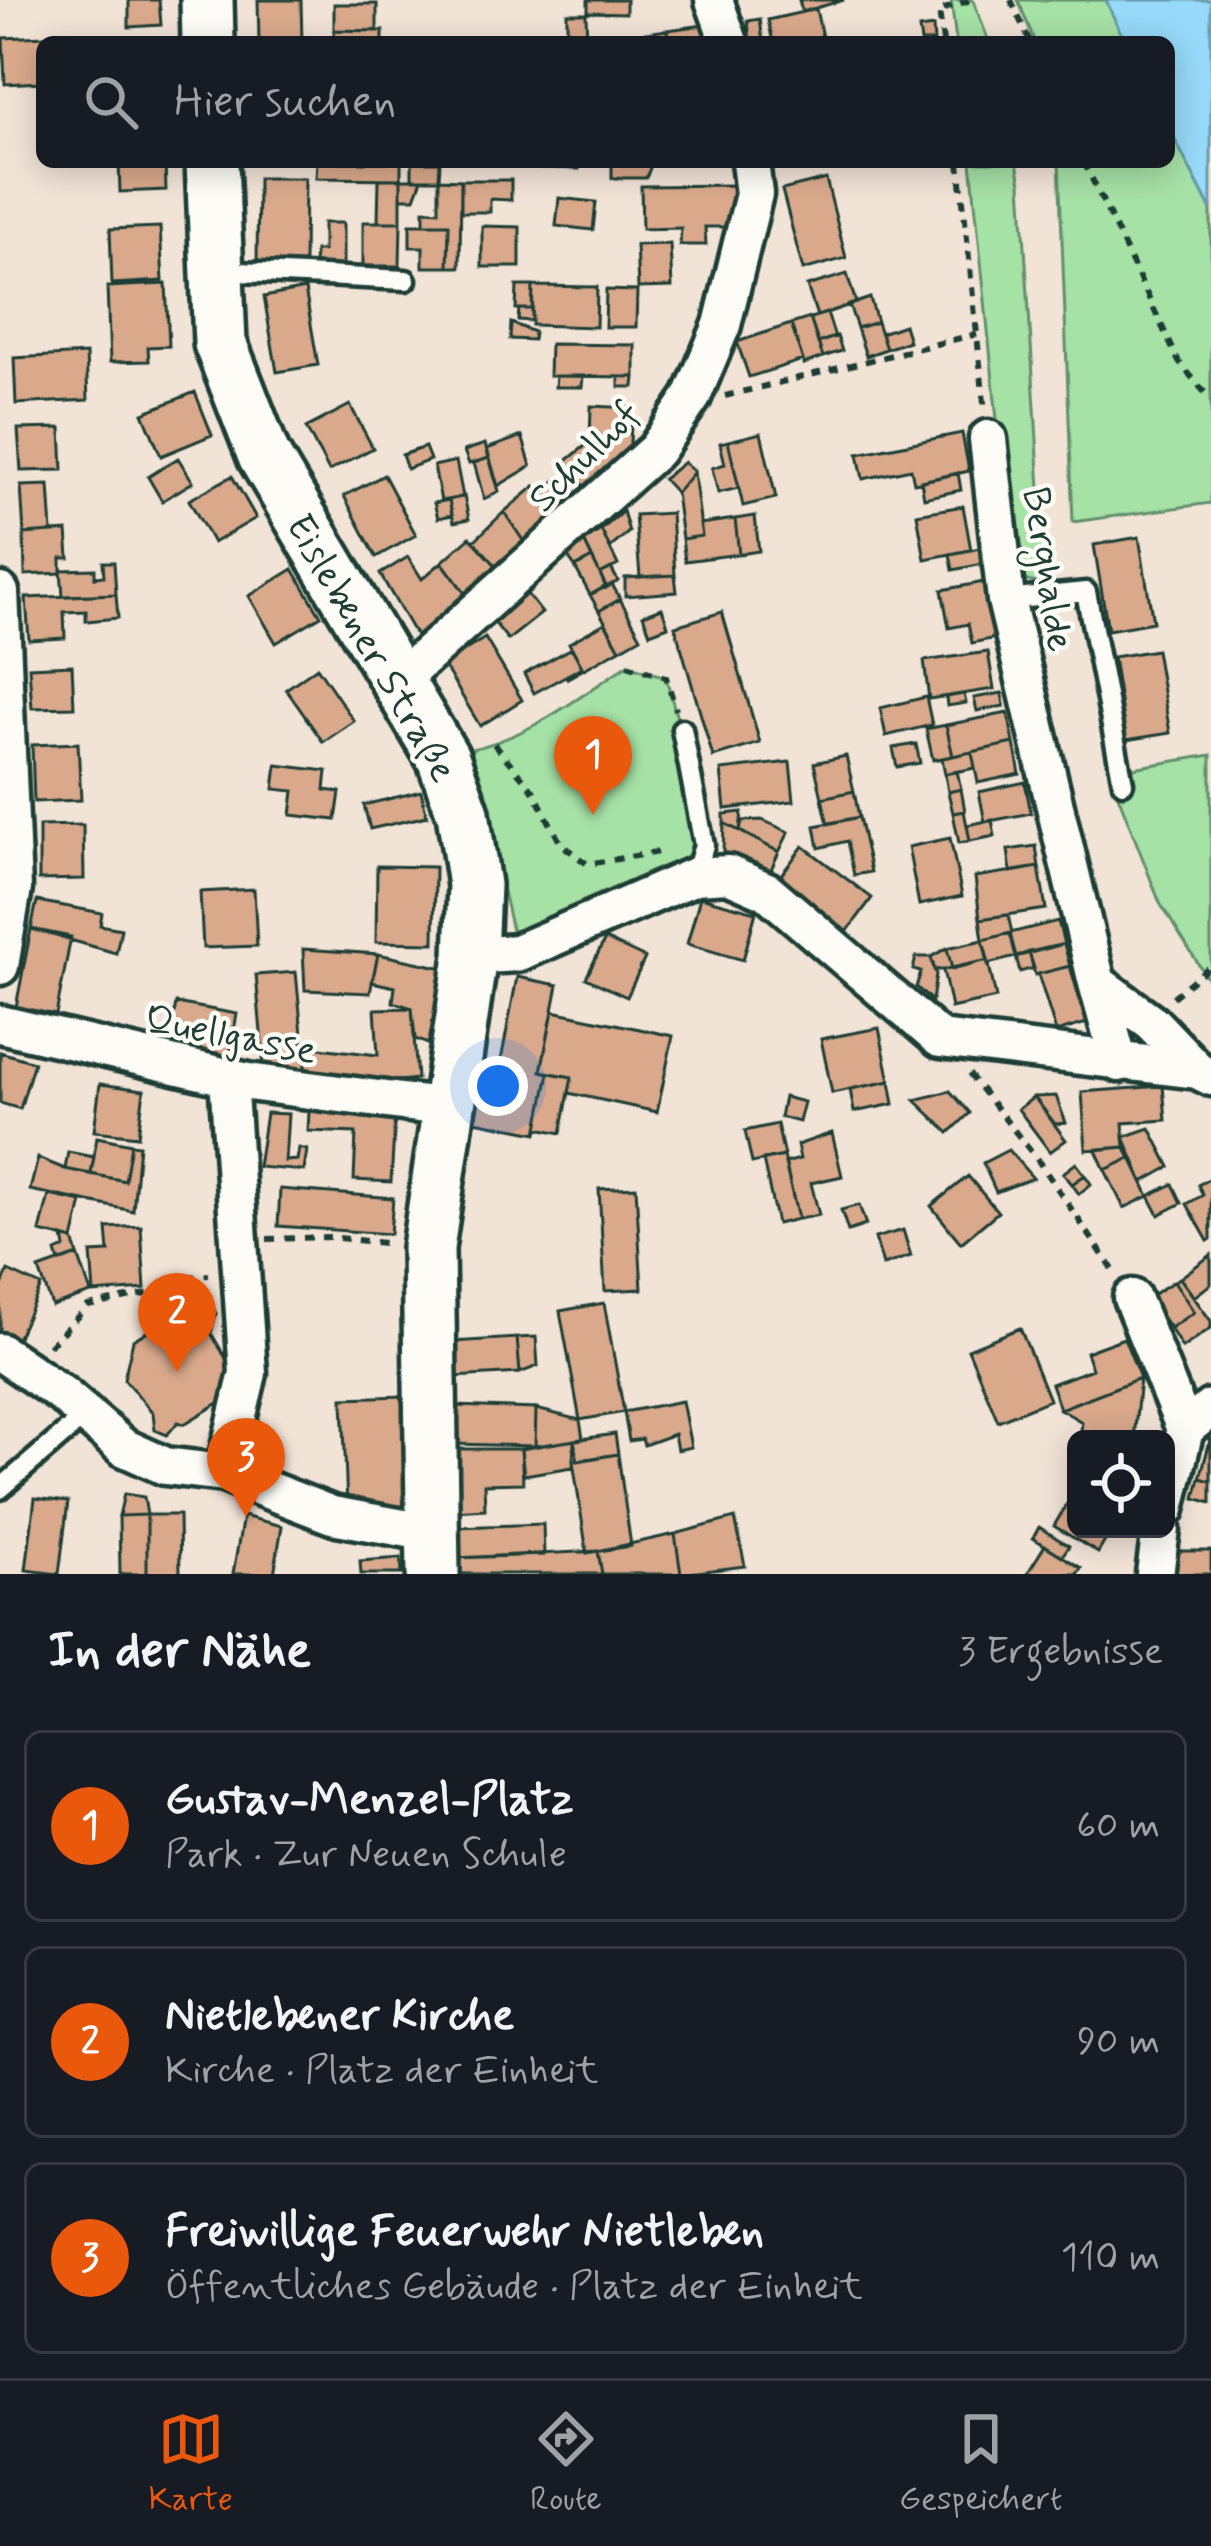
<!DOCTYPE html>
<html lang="de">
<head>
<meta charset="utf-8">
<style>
  body { margin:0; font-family:Mynerve,sans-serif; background:#242831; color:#f1f3f6 }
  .controls { position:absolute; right:36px; bottom:36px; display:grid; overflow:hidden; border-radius:18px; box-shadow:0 6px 30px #0003 }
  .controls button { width:108px; height:108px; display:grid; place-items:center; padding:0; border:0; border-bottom:3px solid #363941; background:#171b24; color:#f1f3f6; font:60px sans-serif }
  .you { position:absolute; left:498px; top:1086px; width:42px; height:42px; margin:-30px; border:9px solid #fff; border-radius:50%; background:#1a73e8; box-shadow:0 0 0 18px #1a73e833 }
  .badge { display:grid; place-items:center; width:78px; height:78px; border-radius:50%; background:#ea580c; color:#fff; font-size:39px; font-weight:700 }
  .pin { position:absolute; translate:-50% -99px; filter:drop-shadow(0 3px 6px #0008) }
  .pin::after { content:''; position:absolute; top:63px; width:42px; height:36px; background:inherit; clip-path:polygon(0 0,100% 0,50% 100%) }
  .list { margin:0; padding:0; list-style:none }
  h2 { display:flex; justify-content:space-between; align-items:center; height:156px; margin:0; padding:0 48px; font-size:51px }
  h2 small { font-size:39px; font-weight:400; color:#9ea1a6 }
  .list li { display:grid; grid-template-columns:78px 1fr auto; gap:36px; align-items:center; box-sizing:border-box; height:192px; margin:0 24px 24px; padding:0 24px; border:3px solid #363941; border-radius:18px }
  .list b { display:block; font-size:45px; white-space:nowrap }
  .list p { margin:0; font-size:39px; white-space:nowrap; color:#9ea1a6 }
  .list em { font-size:39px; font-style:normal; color:#9ea1a6 }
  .icon { flex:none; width:66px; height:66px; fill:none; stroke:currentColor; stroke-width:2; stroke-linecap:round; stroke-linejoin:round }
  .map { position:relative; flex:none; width:1211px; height:1574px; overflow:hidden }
  .search { position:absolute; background:#171b24; box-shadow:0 6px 30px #0003; left:36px; right:36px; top:36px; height:132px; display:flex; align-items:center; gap:30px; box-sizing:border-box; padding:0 42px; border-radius:18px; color:#9ea1a6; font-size:45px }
  .sheet { height:804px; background:#171b24 }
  nav { display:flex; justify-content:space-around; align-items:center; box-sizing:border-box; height:168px; border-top:3px solid #363941; background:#171b24; font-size:33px; color:#9ea1a6 }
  nav a { display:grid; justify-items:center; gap:6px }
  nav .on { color:#ea580c }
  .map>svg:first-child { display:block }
  .green { fill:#a6e1a6; stroke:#628f6d; stroke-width:3 }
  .water { fill:#96d9f8; stroke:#669baa; stroke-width:3 }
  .building { fill:#daa98c; stroke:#1f3d34; stroke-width:3 }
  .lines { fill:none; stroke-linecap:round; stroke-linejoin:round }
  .lane-casing { stroke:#1f3d34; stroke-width:27 }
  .street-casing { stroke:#1f3d34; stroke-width:45 }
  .secondary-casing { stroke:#1f3d34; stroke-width:60 }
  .path { stroke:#1f3d34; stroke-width:6; stroke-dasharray:9 9; stroke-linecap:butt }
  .lane { stroke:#fdfcf7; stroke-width:18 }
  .street { stroke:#fdfcf7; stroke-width:36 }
  .secondary { stroke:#fdfcf7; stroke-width:51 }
  .labels { text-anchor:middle; stroke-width:9; stroke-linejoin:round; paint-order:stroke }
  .street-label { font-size:39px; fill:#1f3d34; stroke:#fdfcf7 }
</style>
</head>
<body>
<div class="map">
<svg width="1211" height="1574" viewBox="0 0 1211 1574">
  <rect width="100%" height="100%" fill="#f2e3d7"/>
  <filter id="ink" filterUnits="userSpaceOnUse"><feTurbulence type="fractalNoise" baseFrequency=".00833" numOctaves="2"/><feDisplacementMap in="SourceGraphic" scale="24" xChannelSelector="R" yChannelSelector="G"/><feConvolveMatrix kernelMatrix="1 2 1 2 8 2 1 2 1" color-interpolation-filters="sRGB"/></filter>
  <g filter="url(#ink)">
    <path class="green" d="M951 0H973L989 42H956Z
      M1018 0H1106L1125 42H1035Z
      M1169 128 1211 210V503L1073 522 1059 162H1169Z
      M971 162H1017L1021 183 1046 585 1018 579 1010 549Z
      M627 665 666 677 695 786V876L517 953 471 749C529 737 580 697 627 665Z
      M1211 755V984L1160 903 1109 772Z"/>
    <path class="water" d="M1106 0H1211V210L1169 128V42H1125Z"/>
    <path class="building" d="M129 0H159L161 25 129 27Z
      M258 0H301L302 42H259Z
      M588 0H626V13L588 12Z
      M799 0H844L802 12Z
      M334 4H377V31L334 30Z
      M816 9 823 42H773L768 20Z
      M567 13H586L587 42H567Z
      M760 19 763 42H750L748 21Z
      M712 24 714 42H668L667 30Z
      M933 27 934 42H921L919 29Z
      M334 30 383 31V42H334Z
      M667 30 668 42H640L639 34Z
      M66 35V42H42V82L5 84 3 38Z
      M119 162H165L166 190 120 192Z
      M317 162H401V179L316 178Z
      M412 162H440L439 179H412Z
      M517 162H579V169L517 167Z
      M612 162H650V168L646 178H612Z
      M258 178H305L304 264H257Z
      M379 179H401V222H378Z
      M401 179H422L415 198H401Z
      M439 179 461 180 460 267H448L449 224H424V210L439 211Z
      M826 179 846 258 803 270 782 190Z
      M461 180H511V200L490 199V212H461Z
      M732 185 733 227H705L706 245H680L681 228 642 229 641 186Z
      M559 198 596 202 593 230 556 226Z
      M363 222H401L400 266H363Z
      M323 223H343V266L314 265 315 251H323Z
      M410 224H449L448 267H423V247H410Z
      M482 226 520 227V267H482Z
      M160 227 163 281 112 284 110 229Z
      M670 244 672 287 638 288 636 245Z
      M847 274 856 303 817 316 807 286Z
      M166 284 169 346 148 347 149 361 110 362 107 287Z
      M517 286H533L532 309H516Z
      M533 286 597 287 596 327 532 325Z
      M305 289 318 365 277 372 264 297Z
      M606 290 637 291 636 327H605Z
      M870 298 877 322 857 328 849 305Z
      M519 309H532V321L518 320Z
      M827 313 835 337 818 343 810 318Z
      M810 318 823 357 804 364 791 324Z
      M877 322 886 349 866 356 857 328Z
      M511 323 534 332 533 340 510 339Z
      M791 324 803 360 749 377 737 342Z
      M904 325 909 341 886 349 881 333Z
      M837 336 842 351 823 357 818 343Z
      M550 344 635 345V377L549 376Z
      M86 354 88 400 16 404 14 358Z
      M556 376H583L582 387H555Z
      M619 377H635L634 387H619Z
      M195 392 212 435 161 456 143 413Z
      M350 405 373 448 329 471 306 428Z
      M591 406 632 408 629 460 590 493 565 462 590 442Z
      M61 428 63 470 21 471 18 429Z
      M761 433 776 498 743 506 728 441Z
      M962 433 969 471 914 483 911 469 863 479 858 454Z
      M522 436 531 466 498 486 487 449Z
      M728 441 739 488 718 493 712 468 725 464 720 443Z
      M485 444 489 458 469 464 464 451Z
      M425 447 430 460 407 469 402 455Z
      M178 458 193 482 162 501 148 477Z
      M489 458 499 491 484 499 474 463Z
      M456 461 463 497 441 501 434 466Z
      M684 462 694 472 676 493 663 479Z
      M694 472 702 536 682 539 676 493Z
      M958 473 961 490 924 498 921 481Z
      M384 475 416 535 376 557 344 496Z
      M232 476 256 518 213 543 189 500Z
      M559 477 580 500 554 523 540 495Z
      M49 485 52 532 24 534 21 486Z
      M535 486 554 523 528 548 504 512Z
      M464 496 469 519 454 522 449 500Z
      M449 500 452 515 438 518 434 503Z
      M963 506 971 550 925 559 917 514Z
      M623 511 629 532 610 548 601 530Z
      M504 512 528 548 501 571 474 541Z
      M671 513 675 575 640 577 635 515Z
      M755 516 759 551 739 554 735 519Z
      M735 519 739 554 685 561 682 539 702 536 700 524Z
      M601 530 618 565 600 574 584 541Z
      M67 531 69 558H61V573L25 575 24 534Z
      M470 537 501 571 470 600 442 562Z
      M1139 537 1153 622 1108 630 1094 545Z
      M584 541 592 558 575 567 566 554Z
      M980 548 983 564 953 570 950 554Z
      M408 557 422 579 442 562 470 600 419 641 380 574Z
      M592 558 606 586 590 595 575 567Z
      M103 562H114L116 594 63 596 61 570 95 569V577L104 576Z
      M611 568 618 581 606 588 600 574Z
      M293 569 321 616 276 643 249 596Z
      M675 575 677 592 625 596V578Z
      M984 582 995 638 972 643 968 624 949 628 942 590Z
      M612 584 620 599 599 611 590 595Z
      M116 594 118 618 86 621V611L64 612 65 638 29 640 26 598Z
      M527 594 542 613 508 640 493 621Z
      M620 599 641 637 620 649 599 611Z
      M662 608 668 626 650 633 643 615Z
      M722 612 760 743 713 757 675 626Z
      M605 623 620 649 566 679 582 667 569 643Z
      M485 638 522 700 480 726 443 664Z
      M572 648 582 667 534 693 524 674Z
      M1156 650 1170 733 1126 740 1113 657Z
      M988 652 994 689 929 699 924 661Z
      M72 665 74 707 32 708 29 667Z
      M317 667 354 721 323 742 286 689Z
      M1002 693 1004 706 977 711 974 698Z
      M964 694 966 703 947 706 946 697Z
      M926 697 932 725 886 736 880 708Z
      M1008 713 1014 743 953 756 946 725Z
      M946 725 953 756 933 760 926 729Z
      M78 743 81 800 34 802 32 745Z
      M1014 743 1020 774 978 783 972 752Z
      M916 744 920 763 897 767 893 748Z
      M972 752 975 768 945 774 942 758Z
      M846 756 854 791 822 798 814 763Z
      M790 762 794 801 725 809 721 770Z
      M277 765 327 771 325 790 340 792 336 820 291 815 294 791 274 789Z
      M957 771 961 789 948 792 945 774Z
      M1025 782 1031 813 985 822 979 792Z
      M961 789 965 811 953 813 948 792Z
      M421 791 427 816 370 829 364 805Z
      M854 791 859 817 828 824 822 798Z
      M964 811 970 841 959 843 953 813Z
      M742 812 740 831 724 823V814Z
      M859 817 871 872 854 875 847 841 819 848 815 826Z
      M762 820 789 832 779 852 740 831 742 821Z
      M992 820 995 836 970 841 967 825Z
      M724 823 779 852 768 876 723 853Z
      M83 825 84 879 39 880V826Z
      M950 838 962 896 919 905 908 847Z
      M803 846 872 898 847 932 778 879Z
      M1036 846 1039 867 1011 872 1008 850Z
      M377 866 435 867 434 943 376 942Z
      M1039 867 1046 909 980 919 975 877Z
      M254 889 257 946 203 948 200 892Z
      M700 897 756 912 743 960 687 944Z
      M37 901 102 913 100 925 121 929 116 953 31 929Z
      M1008 915 1012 933 983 940 980 919Z
      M1058 921 1064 944 1016 957 1010 933Z
      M31 929 71 937 56 1015 16 1007Z
      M1010 933 1016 957 988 964 983 940Z
      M605 939 645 958 627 997 586 978Z
      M983 940 988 960 952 969 947 948Z
      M1064 944 1070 966 1035 975 1029 952Z
      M947 948 952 969 934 970 931 957Z
      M303 949 378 954 370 993 305 990Z
      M1029 952 1034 968 1020 972 1016 957Z
      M378 954 448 969 428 1044 415 1039 412 1008 393 1002 395 987 372 982Z
      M916 957H931L936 974 932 1001 916 987 921 972 913 970Z
      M988 960 996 998 951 1008 943 970Z
      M1070 966 1087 1023 1056 1032 1038 974Z
      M296 972 306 1075 264 1068 256 975Z
      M517 977 558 985 541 1071 549 1073 537 1133 475 1121 486 1063 500 1066Z
      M176 1003 237 1014 228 1063 167 1052Z
      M412 1008 417 1079 380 1083 306 1075 303 1046 378 1055 375 1009Z
      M553 1011 673 1036 657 1112 569 1093 572 1077 541 1071Z
      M879 1028 890 1081 832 1093 821 1039Z
      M0 1052 34 1062 20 1109 0 1103Z
      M549 1073 572 1077 561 1133 538 1128Z
      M890 1081 894 1104 854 1112 850 1089Z
      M100 1084 144 1090 138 1136 94 1131Z
      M1163 1086 1166 1120 1123 1123 1125 1147 1086 1150 1082 1092Z
      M950 1091 970 1113 949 1133 915 1100Z
      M1056 1096 1066 1123 1055 1124 1034 1097Z
      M784 1097 804 1102 799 1122 780 1117Z
      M1034 1097 1066 1140 1050 1152 1018 1109Z
      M309 1111 395 1115 391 1182 354 1180 356 1133 308 1131Z
      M266 1113 288 1114 285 1161 297 1160 299 1148 307 1150 304 1171 258 1167Z
      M777 1124 784 1156 752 1163 745 1131Z
      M1150 1128 1170 1167 1143 1182 1124 1137Z
      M832 1133 842 1176 811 1183 819 1215 798 1219 785 1163 800 1159 797 1145Z
      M97 1137 131 1144 125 1181 91 1174Z
      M131 1144 139 1145 133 1211 30 1190 38 1158 65 1169 125 1181Z
      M1125 1147 1131 1158 1105 1170 1096 1150Z
      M1008 1150 1033 1178 996 1192 983 1163Z
      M68 1152 94 1157 91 1174 65 1169Z
      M784 1156 798 1219 777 1224 763 1160Z
      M1131 1158 1149 1196 1124 1208 1105 1170Z
      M1076 1163 1085 1175 1072 1184 1063 1173Z
      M1085 1175 1091 1184 1079 1194 1072 1184Z
      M968 1176 998 1212 961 1243 931 1206Z
      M1211 1178V1239L1208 1241 1187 1204 1203 1195 1198 1185Z
      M1173 1184 1182 1203 1159 1215 1149 1196Z
      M636 1187 642 1289 605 1291 599 1189Z
      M280 1189 393 1198 390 1234 278 1226Z
      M49 1195 82 1202 73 1240 40 1232Z
      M859 1205 866 1225 848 1231 841 1210Z
      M141 1226 145 1289 94 1293 91 1253 109 1252 107 1228Z
      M903 1230 911 1256 883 1265 875 1238Z
      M63 1237 73 1240 78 1255 59 1262 56 1252 65 1248Z
      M78 1255 91 1293 52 1306 39 1269Z
      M1211 1255V1284L1194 1297 1180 1278Z
      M8 1271 41 1286 16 1341 0 1333V1290Z
      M1180 1278 1211 1321V1328L1182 1348 1170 1328 1194 1312 1174 1281Z
      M1174 1281 1194 1312 1170 1328 1149 1297Z
      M186 1296 210 1301 216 1314 211 1333 230 1365 222 1401 184 1424 178 1422 167 1435 155 1430 153 1413 124 1379 133 1340 164 1321 171 1301Z
      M604 1303 624 1412 580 1420 560 1311Z
      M1020 1328 1049 1400 998 1421 968 1349Z
      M536 1337 538 1366 520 1373 517 1338Z
      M517 1338 520 1373 455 1377 452 1342Z
      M1124 1338 1140 1378 1060 1409 1051 1384 1092 1369 1086 1352Z
      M1140 1378 1134 1439H1080L1082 1422 1060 1409Z
      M405 1396 409 1507 347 1509 343 1398Z
      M682 1401 691 1447 677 1450 674 1434 644 1445 642 1439 629 1441 624 1412Z
      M455 1406 536 1409 535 1446 454 1444Z
      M536 1409 580 1420 583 1439 535 1446Z
      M615 1434 618 1454 578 1461 574 1440Z
      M1211 1437V1481L1200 1478Z
      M574 1440 573 1467 524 1475 521 1449Z
      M451 1449H521L523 1483 484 1484 485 1509 454 1511Z
      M618 1454 631 1546 587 1553 573 1461Z
      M1200 1478 1211 1481V1503L1195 1498Z
      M1076 1488V1529H1112L1098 1553 1054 1526Z
      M124 1494 144 1497 147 1515 119 1516Z
      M35 1498 68 1502 59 1574 26 1570Z
      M147 1515H179L180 1574H147Z
      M147 1515V1574H120L119 1516Z
      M243 1516 282 1526 274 1574H233Z
      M735 1518 745 1566 681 1574 675 1534Z
      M543 1524 544 1555 456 1558 455 1527Z
      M1039 1527 1069 1546 1062 1556 1033 1538Z
      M675 1534 681 1574H602L598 1551Z
      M1045 1545 1081 1568 1077 1574H1027Z
      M598 1551 602 1574H455L456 1558Z
      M1178 1551H1211V1574H1176Z
      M401 1558 402 1574H361L360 1561Z"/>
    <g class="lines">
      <defs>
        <path id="lane" d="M219 271 406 280
          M1006 600 1086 592 1123 783
          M682 729 704 845 695 876
          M0 1489 87 1414"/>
        <path id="street" d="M714 0 729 42
          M988 439 1006 600 1097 983 1152 1023 1197 1070
          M0 592 13 888 0 966
          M398 681 656 450 692 397 722 325 754 194 750 162
          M471 956 517 953 695 876 728 874 767 891 940 1039 1197 1070 1211 1077
          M1097 983 1119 1063
          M0 1024 248 1082 448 1108
          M1132 1298 1185 1429
          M0 1352 63 1395 123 1447 165 1466 224 1473 332 1515 431 1533
          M224 1473 248 1373 228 1077
          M1166 1509 1185 1429 1211 1408
          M1155 1574 1161 1529"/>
        <path id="secondary" d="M207 0 208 42
          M212 162 220 343 264 456 443 758 463 813 474 885 471 956 428 1248 433 1574"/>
      </defs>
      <use href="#lane" class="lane-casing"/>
      <use href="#street" class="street-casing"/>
      <use href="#secondary" class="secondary-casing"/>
      <path class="path" d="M1011 0 1030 42
        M943 42 939 11 970 0
        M959 162 985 412
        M1084 162 1179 362 1211 400
        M725 396 977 334
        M627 665 666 677 676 710
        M494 744 533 790 561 844 587 864 665 851
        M1173 997 1211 965
        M969 1074 1037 1159 1114 1271
        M267 1239 331 1237 392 1244
        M49 1346 88 1306 162 1291 173 1278 209 1275"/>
      <use href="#lane" class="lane"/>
      <use href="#street" class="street"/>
      <use href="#secondary" class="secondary"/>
    </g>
  </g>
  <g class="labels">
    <g class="street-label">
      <text transform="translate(583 455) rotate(-45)" y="14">Schulhof</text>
      <text transform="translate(1050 569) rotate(81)" y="14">Berghalde</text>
      <text transform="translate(373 647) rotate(60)" y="14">Eislebener Straße</text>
      <text transform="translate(231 1033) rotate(11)" y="14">Quellgasse</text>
    </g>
  </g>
</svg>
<div class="controls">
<button><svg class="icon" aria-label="locate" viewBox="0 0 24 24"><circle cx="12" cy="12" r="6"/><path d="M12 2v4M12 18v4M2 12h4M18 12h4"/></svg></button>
</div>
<div class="you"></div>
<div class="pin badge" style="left:593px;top:815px">1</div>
<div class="pin badge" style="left:177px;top:1372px">2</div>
<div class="pin badge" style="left:246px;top:1517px">3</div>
<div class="search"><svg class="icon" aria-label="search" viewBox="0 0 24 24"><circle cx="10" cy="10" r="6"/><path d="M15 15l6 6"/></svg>Hier suchen</div>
</div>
<section class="sheet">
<h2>In der Nähe<small>3 Ergebnisse</small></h2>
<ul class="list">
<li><span class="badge">1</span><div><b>Gustav-Menzel-Platz</b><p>Park · Zur Neuen Schule</p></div><em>60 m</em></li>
<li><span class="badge">2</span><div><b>Nietlebener Kirche</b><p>Kirche · Platz der Einheit</p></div><em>90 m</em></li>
<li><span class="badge">3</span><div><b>Freiwillige Feuerwehr Nietleben</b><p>Öffentliches Gebäude · Platz der Einheit</p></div><em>110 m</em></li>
</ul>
</section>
<nav>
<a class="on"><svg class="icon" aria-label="map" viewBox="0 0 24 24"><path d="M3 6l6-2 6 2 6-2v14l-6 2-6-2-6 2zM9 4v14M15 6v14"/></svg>Karte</a>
<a><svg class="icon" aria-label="directions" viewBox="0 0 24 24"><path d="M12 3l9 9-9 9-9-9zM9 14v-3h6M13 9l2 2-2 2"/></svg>Route</a>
<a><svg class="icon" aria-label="saved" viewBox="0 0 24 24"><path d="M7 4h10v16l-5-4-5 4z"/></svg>Gespeichert</a>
</nav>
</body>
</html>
